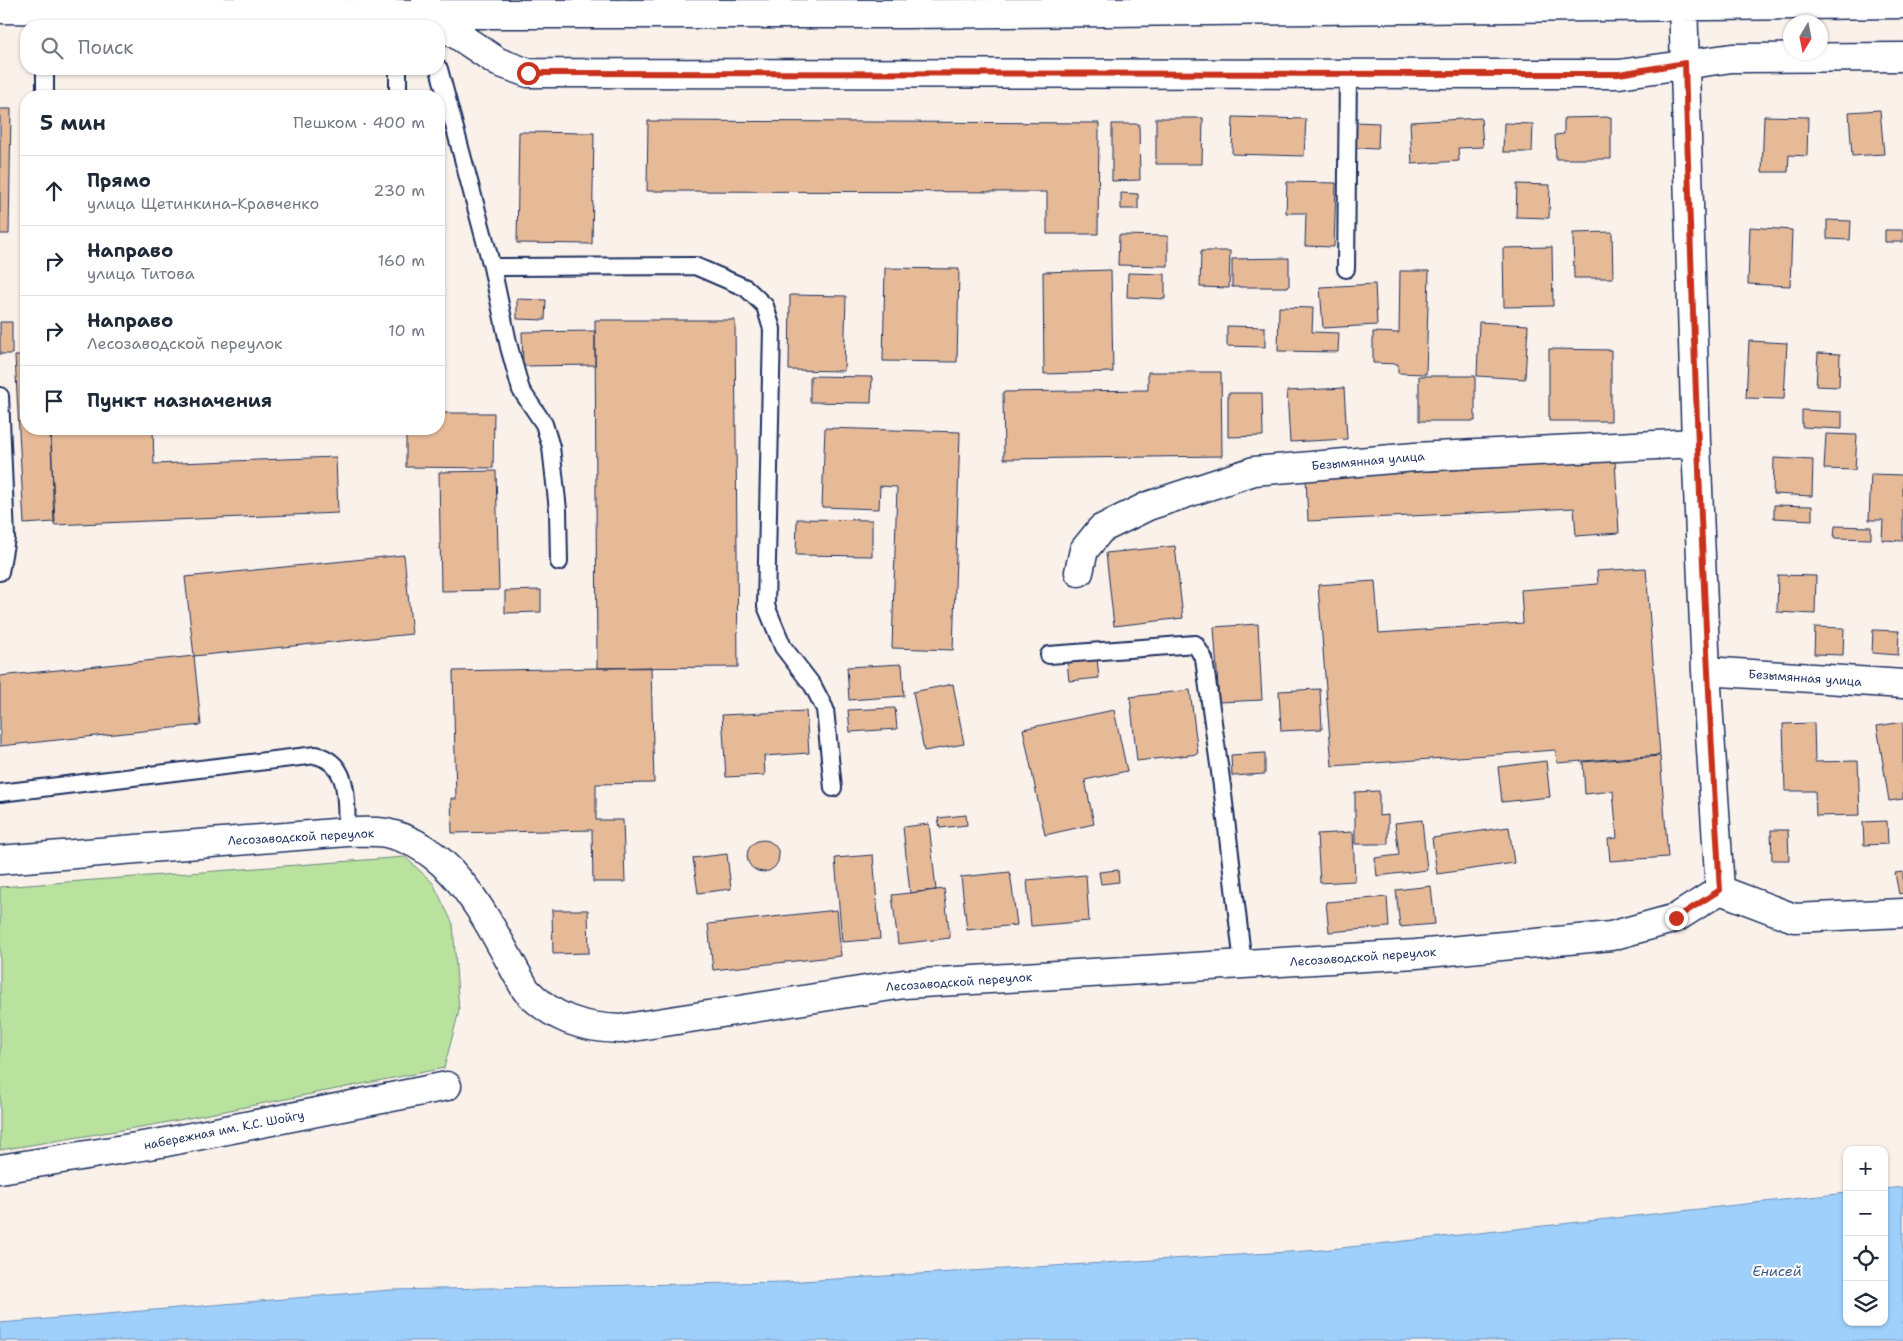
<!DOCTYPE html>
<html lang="ru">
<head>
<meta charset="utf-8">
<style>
  body { margin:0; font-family:"Shantell Sans",sans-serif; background:#f2f2f3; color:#1f2937 }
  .controls { position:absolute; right:15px; bottom:15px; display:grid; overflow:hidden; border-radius:10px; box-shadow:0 1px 4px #0004 }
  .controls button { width:45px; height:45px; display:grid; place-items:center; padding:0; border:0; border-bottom:1px solid #e0e1e3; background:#fff; color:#1f2937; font:25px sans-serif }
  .compass { position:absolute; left:1783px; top:15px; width:45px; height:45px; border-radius:50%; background:#fff; box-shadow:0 1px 4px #0004; rotate:190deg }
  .stop { position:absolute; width:15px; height:15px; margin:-11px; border:4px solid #c8321e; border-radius:50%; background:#fff }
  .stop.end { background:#c8321e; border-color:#fff; box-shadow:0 1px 5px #0008 }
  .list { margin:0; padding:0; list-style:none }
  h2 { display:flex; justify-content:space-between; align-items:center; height:65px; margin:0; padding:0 20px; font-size:21px }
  h2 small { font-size:16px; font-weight:400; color:#747a83 }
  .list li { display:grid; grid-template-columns:32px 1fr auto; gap:15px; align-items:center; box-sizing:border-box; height:70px; padding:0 20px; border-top:1px solid #e0e1e3 }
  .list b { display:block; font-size:19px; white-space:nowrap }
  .list p { margin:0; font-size:16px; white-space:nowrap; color:#747a83 }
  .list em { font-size:16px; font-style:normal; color:#747a83 }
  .icon { flex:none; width:28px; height:28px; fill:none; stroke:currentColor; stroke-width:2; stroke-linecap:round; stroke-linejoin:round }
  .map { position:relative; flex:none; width:1903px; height:1341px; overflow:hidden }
  .search { position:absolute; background:#fff; box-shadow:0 1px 4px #0004; left:20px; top:20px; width:425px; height:55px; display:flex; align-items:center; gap:12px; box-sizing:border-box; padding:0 18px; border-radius:20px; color:#747a83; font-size:19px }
  .panel { position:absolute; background:#fff; box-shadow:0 1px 4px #0004; left:20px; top:90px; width:425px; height:345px; border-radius:20px }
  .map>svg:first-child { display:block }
  .green { fill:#b9e29f; stroke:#6a887e }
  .water { fill:#9ed0fb; stroke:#6a90bc }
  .building { fill:#e7ba97; stroke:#1b2f5e }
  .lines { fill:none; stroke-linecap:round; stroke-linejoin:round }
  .lane-casing { stroke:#1b2f5e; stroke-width:20 }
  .street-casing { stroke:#1b2f5e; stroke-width:31 }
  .secondary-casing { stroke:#1b2f5e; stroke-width:31 }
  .lane { stroke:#fff; stroke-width:16 }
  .street { stroke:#fff; stroke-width:28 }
  .secondary { stroke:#fff; stroke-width:28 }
  .route { stroke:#c8321e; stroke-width:6 }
  .labels { text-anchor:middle; stroke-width:4; stroke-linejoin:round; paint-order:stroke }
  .street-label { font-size:12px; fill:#1b2f5e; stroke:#fff }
  .water-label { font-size:14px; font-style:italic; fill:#3c5785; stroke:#fff }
</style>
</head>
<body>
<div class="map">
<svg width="1903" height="1341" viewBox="0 0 1903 1341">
  <rect width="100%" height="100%" fill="#faf1ea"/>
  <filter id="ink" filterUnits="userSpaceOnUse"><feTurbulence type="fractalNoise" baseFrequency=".02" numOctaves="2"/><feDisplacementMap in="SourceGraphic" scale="10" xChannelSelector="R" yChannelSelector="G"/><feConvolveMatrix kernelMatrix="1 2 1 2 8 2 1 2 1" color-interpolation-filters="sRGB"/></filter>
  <g filter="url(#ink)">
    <path class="green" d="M405 857 433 883 453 924 459 1011 444 1068 158 1124 0 1150V887Z"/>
    <path class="water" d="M1903 1187V1341H0V1323L390 1290 785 1282 1322 1250 1847 1193V1322H1884V1189Z"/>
    <path class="building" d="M0 109H11L9 234H0Z
      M1880 110 1884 154 1852 156 1849 112Z
      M1764 116 1808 117 1807 156 1789 155 1788 172H1762Z
      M1233 117 1306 119 1304 156 1232 154Z
      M1611 117V159H1556L1555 135 1564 134V118Z
      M1156 118H1203L1202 164H1156Z
      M1481 118 1483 147 1458 148 1459 161 1412 164 1410 122Z
      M648 121 1099 123 1098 234H1047V192L647 191Z
      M1355 122 1379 123 1378 149 1354 148Z
      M1504 123 1533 124 1532 152H1503Z
      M1112 124H1139L1140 180 1112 181Z
      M519 132 594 133 592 244 517 243Z
      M1287 182 1336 183 1334 247 1305 246 1306 213H1286Z
      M1517 184 1550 185 1549 218 1516 217Z
      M1121 193 1138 194V209H1121Z
      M1827 220 1851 221 1850 240 1827 239Z
      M1750 227 1792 230 1790 286 1748 284Z
      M1885 230H1903V242H1885Z
      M1612 232 1613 278H1574L1573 233Z
      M1119 235 1168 236V266L1118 265Z
      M1552 247 1553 306 1504 307 1503 248Z
      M1201 251H1230L1229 288 1200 287Z
      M1289 258V287H1232V259Z
      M885 268 959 269 957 362 883 361Z
      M1111 270 1113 372 1044 374 1043 272Z
      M1400 271H1429L1426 374 1398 373V364L1373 363V332L1399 333Z
      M1128 273 1165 274V299L1127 297Z
      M1375 284 1377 325 1323 328 1320 287Z
      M790 295 846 296 844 371 789 370Z
      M517 299 546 300 545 320 517 319Z
      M1279 307 1313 308 1312 332 1339 333 1338 352 1278 351Z
      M595 320H735L738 667 597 668Z
      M0 322H12V354H0Z
      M1479 322 1528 325 1525 379 1477 376Z
      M1227 326 1265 327V347L1227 346Z
      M595 331V365L523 366 522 332Z
      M1749 341 1787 343 1784 399 1746 398Z
      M1549 349 1611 350V421H1549Z
      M1818 353 1840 354 1839 387 1816 386Z
      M15 356H26V429H50L55 522 24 524Z
      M1148 372H1221L1222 456 1004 459 1003 392 1148 390Z
      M810 376 872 377 871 403 810 402Z
      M1419 376H1475V421H1419Z
      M1344 388 1347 439 1290 442 1287 391Z
      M1228 393H1262L1263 436 1228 437Z
      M1802 410 1842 412V429L1802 427Z
      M439 413H494L493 468 406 467V429H439Z
      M825 428 960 432 953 650 892 648 897 487 880 486 879 509 822 507Z
      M51 429H153L154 464 336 457 338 513 54 525Z
      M1826 434 1857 435 1855 470 1824 469Z
      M1774 458 1813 460 1812 496 1773 494Z
      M1615 461 1619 533 1576 536 1574 508 1308 521 1306 478Z
      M496 471 499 590 441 591 439 472Z
      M1871 474 1903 475V541L1882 540 1883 520H1869Z
      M1774 505 1812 506V520L1774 518Z
      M797 519 872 520V556L796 555Z
      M1835 526 1871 527V539L1834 538Z
      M1175 546 1183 618 1114 626 1106 553Z
      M404 555 412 634 194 656 185 577Z
      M1646 568 1660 755 1557 763 1556 750 1332 766 1318 585 1375 581 1379 633 1523 623 1521 590 1598 584 1597 571Z
      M1778 575 1816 576 1815 614 1777 612Z
      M541 590V612L505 613V591Z
      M1258 624 1262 700 1219 702 1214 627Z
      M1815 627 1844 628 1843 655 1814 654Z
      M1873 630 1899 631 1898 655 1872 653Z
      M194 656 201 725 0 746V676Z
      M1097 658 1099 678 1069 681 1067 662Z
      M902 664 904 696 849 700 847 667Z
      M651 667 654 783 596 784V820H623L625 882H593L592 830 452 833 451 798 456 799 453 671Z
      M953 684 964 744 924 751 913 692Z
      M1320 689 1322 729 1281 731 1279 691Z
      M1190 690 1198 754 1137 761 1130 697Z
      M895 708 897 729 850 732 848 710Z
      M1114 710 1127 771 1085 780 1094 824 1045 835 1023 729Z
      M806 711 809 753 764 756 765 775 726 777 722 715Z
      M1903 722V799L1889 801 1877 726Z
      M1814 723 1815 762 1858 761 1860 815 1816 816 1815 791H1785L1783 724Z
      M1265 753V774L1232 776 1231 755Z
      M1660 756 1668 857 1610 861 1608 839 1617 838 1613 791 1585 794 1583 762Z
      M1546 761 1550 797 1502 802 1498 767Z
      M1379 791V816L1388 815V844H1355V792Z
      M966 815 967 825 940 828 938 818Z
      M1422 820 1427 870 1377 876 1375 858 1399 855 1395 823Z
      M1887 821 1888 844 1864 845 1863 822Z
      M929 824 936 890 910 893 903 827Z
      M1509 827 1514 863 1437 874 1432 838Z
      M1771 830H1788L1789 860H1772Z
      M1353 832 1355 881 1320 883 1317 834Z
      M747 856a16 16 0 1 1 32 0a16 16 0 1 1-32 0Z
      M727 854 731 889 698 893 693 858Z
      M873 855 880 939 842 942 835 858Z
      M1118 870 1119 882 1101 884 1099 872Z
      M1010 872 1017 925 967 930 961 877Z
      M1903 872V893L1899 894 1895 873Z
      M1086 875 1089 921 1031 926 1027 880Z
      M1431 886 1435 924 1400 927 1396 890Z
      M944 889 950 938 898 944 892 895Z
      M1387 897 1389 927 1329 932 1326 902Z
      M552 910H588L589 953 553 954Z
      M837 910 841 956 713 970 708 924Z"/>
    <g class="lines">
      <defs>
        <path id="lane" d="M439 69 492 267 695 266 746 288 765 306 772 329 766 606 783 647 813 686 825 709 833 788
          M45 96V69
          M398 96V69
          M492 267 509 347 521 390 544 424 551 447 558 510 559 562
          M1346 269 1348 74
          M0 396 6 538 0 572
          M1049 655 1195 644 1204 659 1222 786 1243 964
          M0 793 316 755C352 765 345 802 347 832"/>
        <path id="street" d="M1683 0 1696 443 1706 671 1720 890
          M426 14 498 62 528 73 1619 74 1732 58 1903 57
          M426 14H905L1903 4
          M1079 572 1084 550 1101 529 1148 506 1254 471 1415 457 1696 443
          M1706 671 1903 684
          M0 860 347 832C360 832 374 831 386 833 459 848 492 932 526 990 552 1018 582 1028 620 1029L904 984 1416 954 1611 936 1676 918 1720 890
          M1720 890 1794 918 1903 913
          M0 1169 161 1143 447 1086"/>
        <path id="secondary" d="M0 9 426 14V0"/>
      </defs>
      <use href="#lane" class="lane-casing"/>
      <use href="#street" class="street-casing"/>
      <use href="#secondary" class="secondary-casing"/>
      <use href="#lane" class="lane"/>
      <use href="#street" class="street"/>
      <use href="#secondary" class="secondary"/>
    </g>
  </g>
  <g class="lines" filter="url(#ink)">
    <path class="route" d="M528 73 1619 74 1685 63C1693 339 1703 614 1720 890L1676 918"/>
  </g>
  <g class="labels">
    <g class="street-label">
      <text transform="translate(1368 461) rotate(-5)" y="4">Безымянная улица</text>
      <text transform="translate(1805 678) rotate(4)" y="4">Безымянная улица</text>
      <text transform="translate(301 837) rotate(-3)" y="4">Лесозаводской переулок</text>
      <text transform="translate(1363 957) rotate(-4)" y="4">Лесозаводской переулок</text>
      <text transform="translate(959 982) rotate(-4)" y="4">Лесозаводской переулок</text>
      <text transform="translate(224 1130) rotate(-11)" y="4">набережная им. К.С. Шойгу</text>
    </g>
    <g class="water-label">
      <text x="1777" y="1276">Енисей</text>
    </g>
  </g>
</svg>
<div class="controls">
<button>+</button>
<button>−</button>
<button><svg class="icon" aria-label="locate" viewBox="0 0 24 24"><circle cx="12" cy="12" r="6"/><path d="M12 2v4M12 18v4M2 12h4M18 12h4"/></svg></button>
<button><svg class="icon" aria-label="layers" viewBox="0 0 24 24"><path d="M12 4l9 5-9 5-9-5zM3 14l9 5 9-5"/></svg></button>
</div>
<svg class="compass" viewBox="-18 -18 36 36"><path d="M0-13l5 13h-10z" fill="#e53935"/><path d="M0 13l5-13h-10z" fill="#747a83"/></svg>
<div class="stop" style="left:528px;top:73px"></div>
<div class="stop end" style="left:1676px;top:918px"></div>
<div class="search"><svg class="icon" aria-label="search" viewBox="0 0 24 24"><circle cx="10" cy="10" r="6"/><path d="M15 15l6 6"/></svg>Поиск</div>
<section class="panel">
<h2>5 мин<small>Пешком · 400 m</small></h2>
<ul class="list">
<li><svg class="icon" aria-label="ahead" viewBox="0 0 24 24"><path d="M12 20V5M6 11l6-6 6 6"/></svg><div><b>Прямо</b><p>улица Щетинкина-Кравченко</p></div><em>230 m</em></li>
<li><svg class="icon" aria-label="right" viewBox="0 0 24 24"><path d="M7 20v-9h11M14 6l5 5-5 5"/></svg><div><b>Направо</b><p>улица Титова</p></div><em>160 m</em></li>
<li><svg class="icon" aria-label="right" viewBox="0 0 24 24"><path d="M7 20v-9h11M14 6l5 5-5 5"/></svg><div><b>Направо</b><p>Лесозаводской переулок</p></div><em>10 m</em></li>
<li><svg class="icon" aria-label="arrive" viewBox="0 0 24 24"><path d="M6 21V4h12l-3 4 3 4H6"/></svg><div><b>Пункт назначения</b></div></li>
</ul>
</section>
</div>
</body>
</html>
